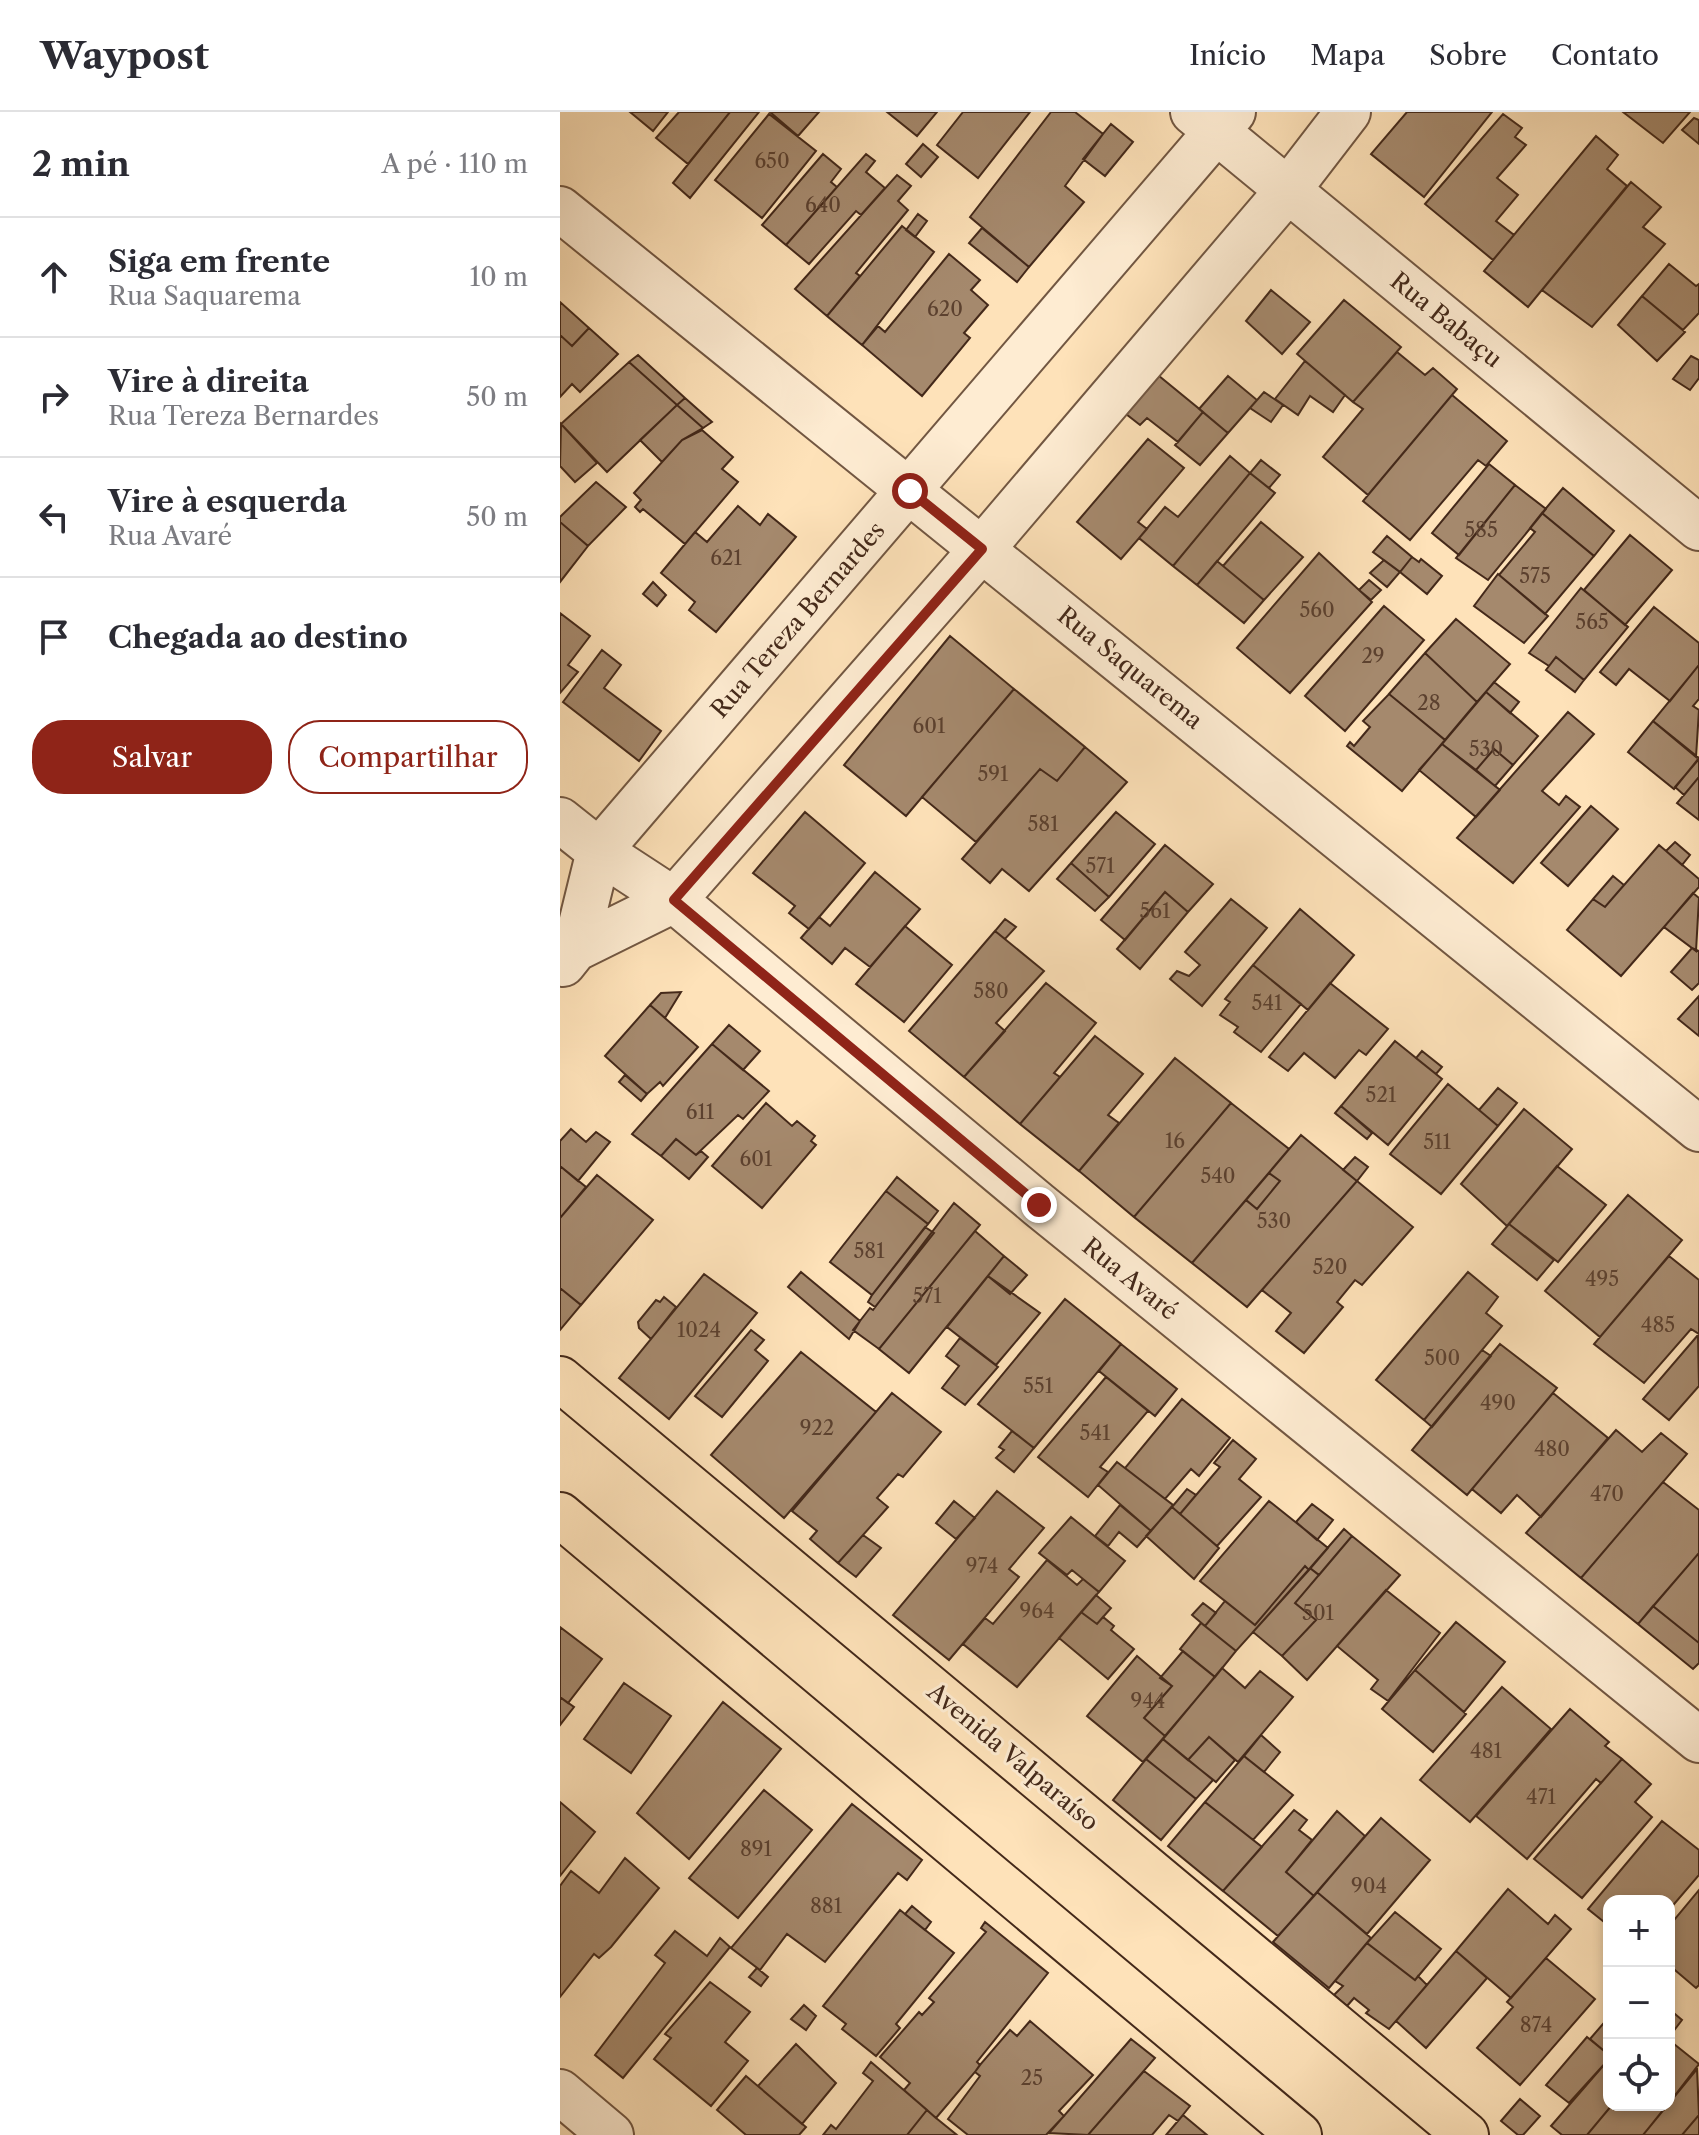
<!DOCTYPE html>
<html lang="pt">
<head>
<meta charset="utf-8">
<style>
  body { margin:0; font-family:"Libre Caslon Text",serif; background:#f2f2f3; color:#2b2b33 }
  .controls { position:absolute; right:24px; bottom:24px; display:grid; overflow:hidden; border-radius:16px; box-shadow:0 4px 12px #0003 }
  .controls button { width:72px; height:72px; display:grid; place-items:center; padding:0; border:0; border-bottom:2px solid #e1e1e2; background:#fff; color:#2b2b33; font:40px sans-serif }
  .stop { position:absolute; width:24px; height:24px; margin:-18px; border:6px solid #8f2418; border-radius:50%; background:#fff }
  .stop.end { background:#8f2418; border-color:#fff; box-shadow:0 2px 8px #0008 }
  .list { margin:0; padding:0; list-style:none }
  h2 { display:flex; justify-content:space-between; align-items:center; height:104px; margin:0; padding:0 32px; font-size:34px }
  h2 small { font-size:26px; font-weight:400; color:#7c7c81 }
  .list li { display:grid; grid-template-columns:52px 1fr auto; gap:24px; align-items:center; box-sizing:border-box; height:120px; padding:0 32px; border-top:2px solid #e1e1e2 }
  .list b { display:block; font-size:30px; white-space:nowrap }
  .list p { margin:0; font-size:26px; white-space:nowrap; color:#7c7c81 }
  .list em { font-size:26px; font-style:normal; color:#7c7c81 }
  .actions { display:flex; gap:16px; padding:24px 32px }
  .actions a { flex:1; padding:18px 0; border:2px solid #8f2418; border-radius:32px; text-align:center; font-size:28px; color:#8f2418 }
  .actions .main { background:#8f2418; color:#fff }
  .icon { flex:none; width:44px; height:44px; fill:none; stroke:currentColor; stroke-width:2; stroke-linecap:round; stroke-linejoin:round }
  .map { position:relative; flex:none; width:1139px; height:2023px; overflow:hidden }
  header { display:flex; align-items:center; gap:48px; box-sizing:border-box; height:112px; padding:0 40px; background:#fff; border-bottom:2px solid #e1e1e2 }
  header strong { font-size:38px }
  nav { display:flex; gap:44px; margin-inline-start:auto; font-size:28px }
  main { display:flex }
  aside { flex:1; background:#fff }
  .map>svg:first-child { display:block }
  .building { fill:#a5896d; stroke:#44291a; stroke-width:2 }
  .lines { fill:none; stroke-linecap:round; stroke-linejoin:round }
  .minor-casing { stroke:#725742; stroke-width:48 }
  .major-casing { stroke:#44291a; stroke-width:48 }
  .minor { stroke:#feecd2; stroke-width:44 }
  .major { stroke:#fee2b9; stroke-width:44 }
  .route { stroke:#8f2418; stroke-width:10 }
  .labels { text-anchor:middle; stroke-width:6; stroke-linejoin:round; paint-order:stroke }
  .number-label { font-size:20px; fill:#5c412f }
  .street-label { font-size:24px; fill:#44291a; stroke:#feecd2 }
</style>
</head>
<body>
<header>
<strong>Waypost</strong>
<nav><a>Início</a><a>Mapa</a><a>Sobre</a><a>Contato</a></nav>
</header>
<main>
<aside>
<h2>2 min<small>A pé · 110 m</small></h2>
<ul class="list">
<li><svg class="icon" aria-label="ahead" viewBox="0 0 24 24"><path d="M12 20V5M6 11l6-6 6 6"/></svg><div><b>Siga em frente</b><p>Rua Saquarema</p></div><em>10 m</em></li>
<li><svg class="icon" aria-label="right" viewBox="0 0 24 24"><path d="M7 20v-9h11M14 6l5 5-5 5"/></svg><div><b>Vire à direita</b><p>Rua Tereza Bernardes</p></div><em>50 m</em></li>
<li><svg class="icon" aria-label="left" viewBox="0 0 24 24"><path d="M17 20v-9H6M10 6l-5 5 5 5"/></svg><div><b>Vire à esquerda</b><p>Rua Avaré</p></div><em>50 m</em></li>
<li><svg class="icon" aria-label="arrive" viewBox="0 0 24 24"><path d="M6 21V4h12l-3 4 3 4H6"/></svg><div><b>Chegada ao destino</b></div></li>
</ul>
<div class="actions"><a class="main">Salvar</a><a>Compartilhar</a></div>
</aside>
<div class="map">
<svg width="1139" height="2023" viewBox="0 0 1139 2023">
  <rect width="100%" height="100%" fill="#fee2b9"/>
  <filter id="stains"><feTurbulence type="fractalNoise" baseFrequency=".0025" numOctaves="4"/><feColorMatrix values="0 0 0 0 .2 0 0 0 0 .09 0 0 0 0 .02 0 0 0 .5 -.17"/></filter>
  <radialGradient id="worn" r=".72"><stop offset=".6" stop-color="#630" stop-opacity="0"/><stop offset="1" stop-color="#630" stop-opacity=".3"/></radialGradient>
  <path class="building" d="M70 0H108L93 19Z
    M119 0H170L128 52 96 26Z
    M170 0H199L130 86 113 71Z
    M210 0H259L238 24Z
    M327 0H377L357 24Z
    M403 0H470L418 66 377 33Z
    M491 0H515L543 22 505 74 524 90 469 155 410 105Z
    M847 0H932L864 85 811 42Z
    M1063 0H1130L1103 31Z
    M209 2 256 39 202 106 155 68Z
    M943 2 962 16 955 25 966 33 937 66 958 83 936 109 954 123 933 148 865 92Z
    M1134 6 1139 8V32L1122 18Z
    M551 12 573 30 545 64 523 47Z
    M1036 24 1058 43 1047 57 1067 74 968 195 924 159Z
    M363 32 378 45 361 65 346 52Z
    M263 42 281 57 271 70 277 75 226 133 202 113Z
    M306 42 315 49 306 60 325 76 301 103 296 99 249 152 226 133Z
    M337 63 351 74 338 89 348 98 296 161 300 164 267 204 235 177Z
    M1071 70 1101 95 1083 115 1105 132 1032 215 982 178Z
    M358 102 367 109 355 125 346 118Z
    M342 114 374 140 302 233 267 204Z
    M422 116 469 155 457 170 409 131Z
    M389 142 420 168 411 178 428 193 404 221 410 226 362 284 302 233 318 214 325 220Z
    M1109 152 1136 174 1139 172V201L1123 218 1082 184Z
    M711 178 750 210 722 242 686 209Z
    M1082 184 1125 220 1097 249 1058 213Z
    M784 188 841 235 793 290 737 242Z
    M0 190 29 216 12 234 0 223Z
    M29 216 58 242 20 280 12 272 0 285V223L12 234Z
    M837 240 865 263 873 256 897 277 808 383 763 345 803 297 793 290Z
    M78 243 125 286 117 293 69 250Z
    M1131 244 1139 248V266L1130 278 1113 267Z
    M745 249 785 283 773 300 750 284 738 303 715 287Z
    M69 250 117 293 47 360 1 312Z
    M593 259 643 300 618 330 587 306 580 313 561 298Z
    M668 264 697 288 668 321 639 297Z
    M704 280 723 293 711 310 690 296Z
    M892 283 947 329 926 354 918 348 850 428 803 389Z
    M125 286 152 310 143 316 117 293Z
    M117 293 143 316 122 328 102 350 80 328Z
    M643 300 668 321 640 353 615 333Z
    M1 312 37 351 15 370 0 354Z
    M142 318 173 345 162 357 178 370 125 432 83 397 80 400 75 395 81 388 74 381 122 328Z
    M588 327 624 356 578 410 587 417 561 447 517 410Z
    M670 344 690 361 613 454 579 426 605 395 618 405Z
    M701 348 720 363 709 376 690 361Z
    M929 352 955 373 899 443 872 421Z
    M690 361 715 381 637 473 613 454Z
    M36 370 66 395 28 434 0 410V405Z
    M955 373 986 397 928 468 896 446Z
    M1003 376 1054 419 1034 444 982 401Z
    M178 394 200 413 208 402 236 425 156 520 129 498 135 490 101 461 135 420 147 430Z
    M982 401 1034 444 985 502 939 463 975 420 970 416Z
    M0 410 28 434 0 470Z
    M701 410 743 445 704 488 663 454Z
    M1070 423 1112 458 1065 513 1024 478Z
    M827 424 852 445 840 460 813 440Z
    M759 441 812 490 730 581 677 536Z
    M852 445 859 450 861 447 882 464 867 482 840 460Z
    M824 448 840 460 827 475 810 461Z
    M657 449 704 488 684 511 637 473Z
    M938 462 988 504 964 531 914 494Z
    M809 468 821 478 811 488 799 478Z
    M93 470 106 483 97 494 83 482Z
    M1021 476 1068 515 1024 568 996 545 989 554 969 541Z
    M824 494 864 528 785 619 745 584Z
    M1094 495 1139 531V553L1110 589 1069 557 1056 573 1040 560Z
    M0 501 30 524 8 553 18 560 0 581Z
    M896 507 950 552 917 590 865 541Z
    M390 524 454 577 346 704 284 653Z
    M42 538 61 553 44 576 101 619 79 649 3 590Z
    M865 541 917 590 885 628 829 582Z
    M996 545 1024 568 1015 580 986 558Z
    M1139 553V587L1133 594 1139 598 1136 645 1093 609Z
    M934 570 959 590 950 601 926 580Z
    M454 577 525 635 497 669 480 657 416 730 362 685Z
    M926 580 978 624 953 653 934 637 916 658 882 632Z
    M829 582 885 628 842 679 787 634 790 630 794 634 810 615 803 609Z
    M1008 600 1034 622 982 679 999 693 1006 684 1020 695 953 771 897 726Z
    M1093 609 1139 646 1114 677 1068 640Z
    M882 632 940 678 916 705 859 658Z
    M525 635 567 670 469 779 442 757 430 771 402 747 480 657 497 669Z
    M934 637 953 653 935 674 916 658Z
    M1139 647V665L1124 683 1115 675Z
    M1139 665V708L1117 691Z
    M1031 694 1058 717 1008 774 981 751Z
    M245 700 305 751 249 817 229 801 235 794 193 761Z
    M556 700 595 732 549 785 511 751Z
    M1115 730 1130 743 1122 753 1106 739Z
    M605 733 653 772 628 800 605 780 565 828 541 808Z
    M1099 733 1139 767V775L1061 864 1007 818 1033 787 1045 795Z
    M511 751 549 785 535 799 497 767Z
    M315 760 360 797 310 855 285 836 272 852 241 826 259 805 270 814Z
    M1053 764 1064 773 1045 795 1033 787Z
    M605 780 628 800 580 857 557 837Z
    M1133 781 1139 786 1136 839 1104 815Z
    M671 787 707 816 642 894 610 867 617 859 629 864 640 853 625 840Z
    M740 797 794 843 748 898 693 853Z
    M445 807 456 815 445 827 435 819Z
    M345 814 392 853 344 910 296 872Z
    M435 819 484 859 436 911 445 919 404 965 349 919Z
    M1132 836 1139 839V871L1132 878 1111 860Z
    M693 853 741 892 701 940 674 920 678 915 660 903 670 890 665 887Z
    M486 871 536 911 494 961 500 965 460 1012 404 965Z
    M770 871 828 917 806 943 799 938 775 966 744 941 728 959 709 945Z
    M121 880 105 906 90 893 101 881Z
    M1139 884V924L1118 907Z
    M90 893 138 935 103 974 100 970 87 982 45 944Z
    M169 913 200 939 183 958 152 932Z
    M535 924 583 962 548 1003 559 1011 519 1059 460 1012Z
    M835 929 882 967 828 1033 781 994Z
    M152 932 209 979 183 1007 178 1003 136 1043 116 1027 101 1044 72 1022Z
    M862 939 882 955 876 962 856 946Z
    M615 946 671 991 574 1105 519 1059Z
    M65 963 87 982 81 989 59 970Z
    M888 972 938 1014 881 1082 830 1042Z
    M938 976 957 991 938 1014 919 998Z
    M206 991 232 1014 237 1009 255 1024 251 1029 256 1033 202 1096 152 1054Z
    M671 991 729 1037 632 1151 574 1105Z
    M781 994 812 1021 807 1027 775 1001Z
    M964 997 1012 1037 947 1114 901 1072Z
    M11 1017 26 1030 36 1020 50 1030 18 1069 0 1054V1029Z
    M741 1023 797 1069 687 1195 632 1151 686 1088 697 1097 720 1069 709 1061Z
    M116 1027 136 1043 141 1039 148 1045 129 1067 101 1044Z
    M795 1045 808 1055 797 1069 783 1058Z
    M0 1054 26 1075 0 1106Z
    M997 1054 1046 1093 998 1150 949 1112Z
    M709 1061 720 1069 697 1097 686 1088Z
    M37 1063 93 1108 21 1193 0 1176V1106Z
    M337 1065 378 1099 368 1112 326 1079Z
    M797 1069 853 1115 802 1173 795 1168 777 1190 783 1195 744 1241 716 1219 731 1201 702 1178Z
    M326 1079 368 1112 312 1183 270 1150Z
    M1068 1083 1122 1128 1040 1225 985 1179Z
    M394 1091 420 1113 319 1237 293 1218 310 1196 313 1198Z
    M949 1112 994 1148 977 1168 932 1132Z
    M365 1115 374 1121 315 1195 308 1190 312 1183Z
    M415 1119 444 1144 349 1261 319 1237Z
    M444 1144 467 1163 450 1182 428 1164Z
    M1109 1144 1139 1168V1222L1131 1217 1084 1271 1034 1232Z
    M241 1160 300 1209 289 1227 228 1175Z
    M908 1160 938 1185 926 1201 942 1214 864 1308 816 1268Z
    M144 1162 197 1201 109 1307 59 1266Z
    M428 1164 480 1201 436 1253 387 1215Z
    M0 1176 21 1193 0 1218Z
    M104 1185 116 1195 91 1227 79 1216 78 1210 96 1188 100 1190Z
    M505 1187 561 1232 474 1336 418 1292Z
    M191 1218 204 1228 195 1238 208 1249 162 1305 135 1284Z
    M1138 1223 1139 1274 1109 1308 1083 1287Z
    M400 1226 438 1255 405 1293 382 1276 399 1254 386 1244Z
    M561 1232 617 1277 595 1304 539 1259Z
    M940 1232 997 1276 907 1383 852 1338Z
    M922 1238 931 1244 872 1315 864 1308Z
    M241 1240 316 1300 224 1406 151 1343Z
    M546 1265 588 1299 540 1355 548 1360 528 1385 478 1345Z
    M332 1281 381 1320 343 1365 338 1362 317 1386 328 1395 278 1451 250 1427 257 1419 232 1399Z
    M993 1281 1048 1326 981 1405 957 1383 941 1401 912 1377Z
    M622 1287 670 1326 639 1364 631 1357 605 1387 565 1356Z
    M1056 1318 1082 1340 1101 1321 1127 1342 1021 1466 966 1421Z
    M452 1319 474 1336 454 1360 436 1346 444 1338 439 1335Z
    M673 1328 696 1347 679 1367 701 1385 657 1434 620 1402 660 1355 654 1351Z
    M557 1350 613 1393 591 1419 538 1373Z
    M1103 1370 1139 1398V1441L1078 1512 1021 1466Z
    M627 1377 636 1383 620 1402 612 1395Z
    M437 1379 484 1416 449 1457 459 1465 389 1548 333 1503Z
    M394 1389 415 1406 396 1427 376 1411Z
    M709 1389 768 1436 749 1458 745 1454 695 1513 640 1469Z
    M752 1392 773 1408 757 1428 736 1410Z
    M560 1393 591 1419 577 1435 559 1420 548 1434 535 1424Z
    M612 1395 659 1436 634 1467 586 1424Z
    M511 1405 565 1449 539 1480 512 1458 507 1463 479 1441Z
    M784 1417 792 1424 759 1463 750 1456Z
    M303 1423 321 1436 296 1465 278 1451Z
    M792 1424 840 1463 747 1568 722 1544 756 1508 735 1491Z
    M1139 1441V1531L1093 1494Z
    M487 1448 517 1473 523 1467 539 1480 457 1575 403 1532 425 1506 433 1512Z
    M745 1454 749 1458 676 1539 645 1514 665 1489 695 1513Z
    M750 1456 759 1463 735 1491 756 1508 722 1544 693 1520Z
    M826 1478 880 1521 828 1589 811 1577 818 1568 777 1534Z
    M536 1483 551 1496 537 1512 521 1500Z
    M643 1491 656 1501 645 1514 632 1503Z
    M1093 1494 1139 1531V1551L1133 1557 1078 1512Z
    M521 1500 537 1512 543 1505 554 1514 551 1518 574 1537 548 1567 499 1526Z
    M896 1510 945 1550 904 1600 855 1558Z
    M641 1511 676 1539 655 1565 620 1537Z
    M0 1515 42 1547 8 1591 0 1585Z
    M623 1539 655 1565 605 1624 584 1606 612 1574 600 1566Z
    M577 1544 612 1574 584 1606 605 1624 583 1650 527 1604Z
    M662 1556 685 1576 700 1559 733 1585 678 1650 649 1625 628 1648 603 1627Z
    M855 1558 906 1602 873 1640 822 1597Z
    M64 1571 111 1604 71 1661 24 1627Z
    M942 1575 991 1617 910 1710 860 1668Z
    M0 1585 14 1595 0 1613Z
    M163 1590 221 1637 129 1747 77 1701Z
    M1010 1597 1049 1630 1045 1634 1062 1647 1041 1671 1036 1667 967 1747 916 1704Z
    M701 1623 720 1640 704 1660 684 1644Z
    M649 1625 675 1648 656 1670 628 1648Z
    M603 1627 653 1668 636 1687 586 1647Z
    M684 1644 733 1683 693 1728 645 1690Z
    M586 1647 636 1687 601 1728 553 1688Z
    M1062 1647 1091 1672 1075 1690 1092 1705 1022 1786 974 1747Z
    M204 1678 252 1718 178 1806 129 1766Z
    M0 1690 35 1720 0 1764Z
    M645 1690 702 1735 663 1779 608 1734Z
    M292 1692 362 1748 347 1768 338 1761 265 1850 227 1822 200 1858 171 1836Z
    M734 1698 747 1708 739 1718 752 1728 726 1760 754 1784 718 1824 663 1779Z
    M777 1699 805 1724 754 1784 726 1760Z
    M821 1706 870 1748 807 1822 757 1780Z
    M1102 1709 1139 1738V1763L1109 1798V1789H1049V1814L1028 1797Z
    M65 1746 99 1776 51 1835 39 1846 34 1842 0 1885V1774L11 1759 39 1781Z
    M948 1777 988 1812 995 1803 1011 1817 951 1886 896 1839Z
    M1139 1778V1873L1136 1876 1109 1853V1814Z
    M757 1780 811 1826 769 1876 713 1830Z
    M352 1794 371 1810 365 1818 345 1802Z
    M340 1798 394 1841 336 1912 340 1916 316 1944 282 1917 286 1912 263 1894Z
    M835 1800 881 1837 855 1868 807 1831Z
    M425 1810 488 1861 417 1950 420 1953 415 1960 376 2006 344 1978 350 1971 320 1945 359 1900 362 1903 374 1890 369 1886 426 1820 421 1816Z
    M115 1819 147 1844 160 1826 170 1835 63 1966 35 1943 105 1851 95 1843Z
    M807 1831 855 1868 858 1864 867 1873 829 1917 806 1901 809 1898 794 1886 787 1894 774 1883 783 1874 775 1869Z
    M896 1839 927 1866 866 1936 836 1909Z
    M986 1846 1035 1887 960 1973 917 1936 953 1895 947 1890Z
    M197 1856 208 1865 201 1874 189 1865Z
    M150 1870 190 1900 165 1930 188 1949 151 1994 94 1947 111 1926 105 1922Z
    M244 1893 256 1904 246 1918 231 1907Z
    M1109 1897 1122 1908 1109 1925Z
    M1049 1905V1943L1030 1927Z
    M470 1909 533 1963 499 1999 504 2004 486 2023H408L388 2007 420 1964 415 1960 419 1954 450 1918 457 1924Z
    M1027 1925 1049 1943V1947L1009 1991 986 1973Z
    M571 1927 595 1946 528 2023 489 2021Z
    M1109 1928 1139 1952 1109 1991Z
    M236 1932 276 1971 242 2012 198 1974Z
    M1049 1947V1993H1052L1027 2023H1002L991 2014Z
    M311 1950 367 1998 347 2023H263L271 2013 276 2017 313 1969 303 1961Z
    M1137 1957 1139 2003 1122 2023H1083Z
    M584 1959 630 1994 618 2009 609 2003 592 2023H528Z
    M186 1964 246 2015 239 2023H186L157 1998Z
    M960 1987 980 2004 963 2023H958L941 2009Z
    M1052 1993H1107L1083 2023H1027Z
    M367 1998 376 2006 397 2023H347Z
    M623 2003 647 2023H606Z
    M1139 2003V2023H1122Z"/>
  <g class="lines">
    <defs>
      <path id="minor" d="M633 0 1139 416
        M0 97 1139 1017
        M0 708 39 739 114 788 479 1093 1139 1628
        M15 837 114 788 422 437 728 78 788 0
        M3 852 15 837 39 739 673 0
        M0 1980 51 2023"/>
      <path id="major" d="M0 1267 906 2023
        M0 1403 739 2023"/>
    </defs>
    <use href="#minor" class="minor-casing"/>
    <use href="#major" class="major-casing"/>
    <use href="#minor" class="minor"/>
    <use href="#major" class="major"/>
  </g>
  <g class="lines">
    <path class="route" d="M350 379 422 437 114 788 479 1093"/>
  </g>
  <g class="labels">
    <g class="number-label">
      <text x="212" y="56">650</text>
      <text x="263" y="100">640</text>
      <text x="385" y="204">620</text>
      <text x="921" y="425">585</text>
      <text x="166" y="453">621</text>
      <text x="975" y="471">575</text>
      <text x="757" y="505">560</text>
      <text x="1032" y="517">565</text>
      <text x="813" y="551">29</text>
      <text x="869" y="598">28</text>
      <text x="369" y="621">601</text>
      <text x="926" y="644">530</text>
      <text x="433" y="669">591</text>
      <text x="483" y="719">581</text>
      <text x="540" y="761">571</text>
      <text x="595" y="806">561</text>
      <text x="431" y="886">580</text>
      <text x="707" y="898">541</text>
      <text x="821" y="990">521</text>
      <text x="140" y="1007">611</text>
      <text x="615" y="1036">16</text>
      <text x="877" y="1037">511</text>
      <text x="196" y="1054">601</text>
      <text x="658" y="1071">540</text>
      <text x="714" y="1116">530</text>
      <text x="309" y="1146">581</text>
      <text x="770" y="1162">520</text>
      <text x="1042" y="1174">495</text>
      <text x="367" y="1191">571</text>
      <text x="1098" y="1220">485</text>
      <text x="139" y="1225">1024</text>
      <text x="882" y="1253">500</text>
      <text x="478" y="1281">551</text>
      <text x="938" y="1298">490</text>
      <text x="257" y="1323">922</text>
      <text x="535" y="1328">541</text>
      <text x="992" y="1344">480</text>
      <text x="1047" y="1389">470</text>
      <text x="422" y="1461">974</text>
      <text x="477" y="1506">964</text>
      <text x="758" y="1508">501</text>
      <text x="588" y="1596">944</text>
      <text x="926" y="1646">481</text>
      <text x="981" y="1692">471</text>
      <text x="196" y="1744">891</text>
      <text x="809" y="1781">904</text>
      <text x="266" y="1801">881</text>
      <text x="976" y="1920">874</text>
      <text x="472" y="1973">25</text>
    </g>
    <g class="street-label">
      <text transform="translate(886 208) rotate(39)" y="8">Rua Babaçu</text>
      <text transform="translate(238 508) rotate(-49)" y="8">Rua Tereza Bernardes</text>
      <text transform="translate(570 556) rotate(39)" y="8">Rua Saquarema</text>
      <text transform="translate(570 1167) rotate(39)" y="8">Rua Avaré</text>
      <text transform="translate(453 1645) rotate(40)" y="8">Avenida Valparaíso</text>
    </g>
  </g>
  <rect width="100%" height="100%" filter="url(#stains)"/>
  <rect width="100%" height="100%" fill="url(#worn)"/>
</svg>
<div class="controls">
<button>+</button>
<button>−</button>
<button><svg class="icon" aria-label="locate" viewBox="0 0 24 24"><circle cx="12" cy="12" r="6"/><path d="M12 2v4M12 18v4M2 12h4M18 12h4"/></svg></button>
</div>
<div class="stop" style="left:350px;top:379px"></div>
<div class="stop end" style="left:479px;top:1093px"></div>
</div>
</main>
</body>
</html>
